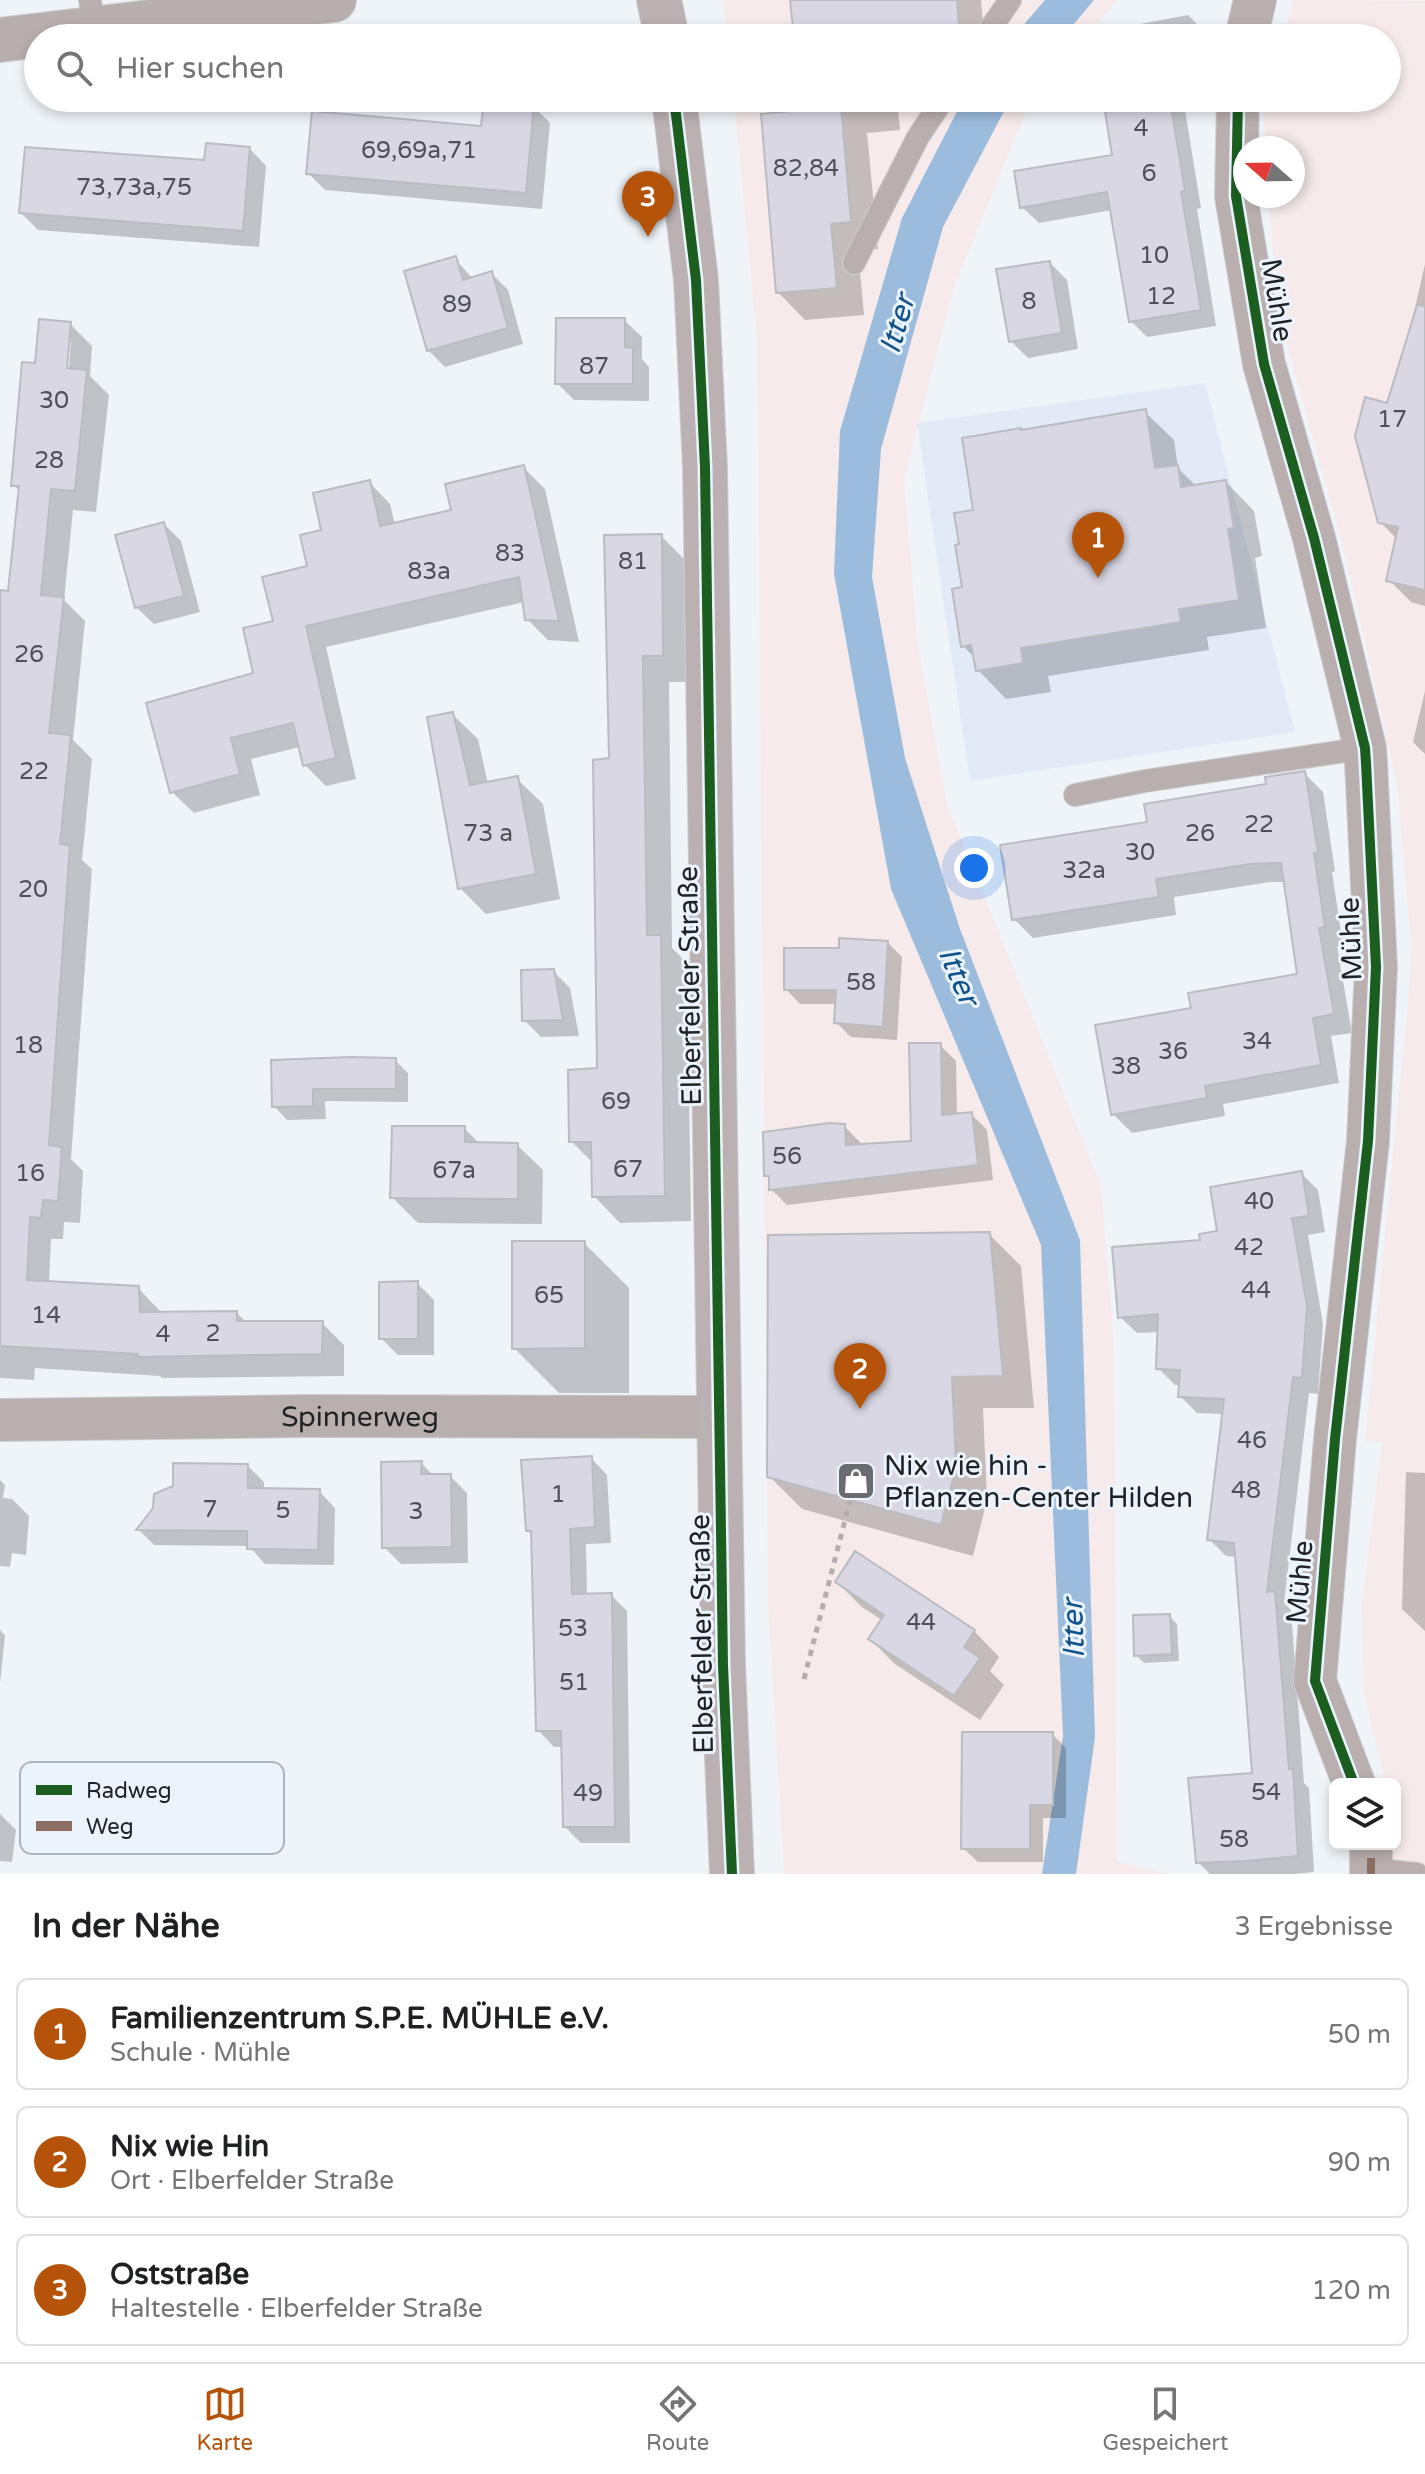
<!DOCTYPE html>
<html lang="de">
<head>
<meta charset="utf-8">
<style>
  body { margin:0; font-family:"Varela Round",sans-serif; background:#f2f2f2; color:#202124 }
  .controls { position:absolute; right:24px; bottom:24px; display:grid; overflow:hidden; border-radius:12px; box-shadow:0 4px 12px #0003 }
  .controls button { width:72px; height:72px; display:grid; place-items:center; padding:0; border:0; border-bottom:2px solid #e0e0e0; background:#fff; color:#202124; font:40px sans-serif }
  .compass { position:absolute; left:1233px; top:136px; width:72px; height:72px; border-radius:50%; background:#fff; box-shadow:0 4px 12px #0003; rotate:290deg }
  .you { position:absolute; left:974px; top:868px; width:28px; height:28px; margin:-20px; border:6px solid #fff; border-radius:50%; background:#1a73e8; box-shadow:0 0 0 12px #1a73e833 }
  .badge { display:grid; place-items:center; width:52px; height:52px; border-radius:50%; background:#b45309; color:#fff; font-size:26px; font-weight:700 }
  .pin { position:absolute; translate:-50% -66px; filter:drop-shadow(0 2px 4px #0008) }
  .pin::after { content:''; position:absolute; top:42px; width:28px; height:24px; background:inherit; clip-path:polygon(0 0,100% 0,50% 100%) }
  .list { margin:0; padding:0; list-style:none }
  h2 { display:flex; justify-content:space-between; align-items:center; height:104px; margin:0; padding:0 32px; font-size:34px }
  h2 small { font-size:26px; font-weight:400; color:#757577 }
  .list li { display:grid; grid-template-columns:52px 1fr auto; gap:24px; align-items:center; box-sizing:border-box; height:112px; margin:0 16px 16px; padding:0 16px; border:2px solid #e0e0e0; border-radius:12px }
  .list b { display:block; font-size:30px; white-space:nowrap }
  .list p { margin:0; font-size:26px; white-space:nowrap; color:#757577 }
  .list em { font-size:26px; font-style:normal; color:#757577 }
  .icon { flex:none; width:44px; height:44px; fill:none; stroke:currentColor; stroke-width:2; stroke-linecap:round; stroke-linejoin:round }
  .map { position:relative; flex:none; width:1425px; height:1874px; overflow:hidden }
  .search { position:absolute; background:#fff; box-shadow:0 4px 12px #0003; left:24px; right:24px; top:24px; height:88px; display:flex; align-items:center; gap:20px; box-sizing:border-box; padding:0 28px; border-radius:44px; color:#757577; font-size:30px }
  .sheet { height:488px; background:#fff }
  nav { display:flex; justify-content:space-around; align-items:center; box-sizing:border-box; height:112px; border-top:2px solid #e0e0e0; background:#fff; font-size:22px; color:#757577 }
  nav a { display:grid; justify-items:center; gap:4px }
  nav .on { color:#b45309 }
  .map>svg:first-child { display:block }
  .commercial { fill:#f6eaea }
  .built { fill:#e1eaf6 }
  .water { fill:#9cbcdd }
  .shadow { fill:#0003; fill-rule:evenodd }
  .building { fill:#d9d7e4; stroke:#babcc0; stroke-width:2 }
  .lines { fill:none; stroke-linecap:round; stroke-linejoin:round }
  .lane-casing { stroke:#cbced2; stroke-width:24 }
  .street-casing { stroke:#cbced2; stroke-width:44 }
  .secondary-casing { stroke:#cbced2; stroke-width:46 }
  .primary-casing { stroke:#cbced2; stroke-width:46 }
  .path { stroke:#b4aeaf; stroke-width:5; stroke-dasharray:6 6; stroke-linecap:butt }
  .lane { stroke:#baafaf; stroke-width:22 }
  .street { stroke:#baafaf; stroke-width:42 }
  .secondary { stroke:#b9aeae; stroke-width:44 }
  .primary { stroke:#bbb1b2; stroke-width:44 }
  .quiet { stroke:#8d6e63; stroke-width:8; stroke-dasharray:16 8; stroke-linecap:butt }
  .cycleway-casing { stroke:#ebf3fd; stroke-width:15 }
  .cycleway { stroke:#1b5e20; stroke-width:10 }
  .labels { text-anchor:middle; stroke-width:6; stroke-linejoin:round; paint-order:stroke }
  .number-label { font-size:24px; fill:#4e5056 }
  .street-label { font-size:28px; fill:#202326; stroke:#ebf3fd }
  .poi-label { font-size:28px; fill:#202326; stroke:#ebf3fd; text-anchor:start }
  .water-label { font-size:30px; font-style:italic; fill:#12528a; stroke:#ebf3fd }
  .key { fill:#ebf3fd; stroke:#aeb5bc; stroke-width:2 }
  .key-label { font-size:22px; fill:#202326 }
</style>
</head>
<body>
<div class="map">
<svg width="1425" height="1874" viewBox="0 0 1425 1874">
  <rect width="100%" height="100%" fill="#eff4f9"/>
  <path class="commercial" d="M722 0H1117L1085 38H729Z
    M1294 0 1425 1V1874H1378L1380 1844H1395V1784H1383V1771L1363 1689 1362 1602 1382 1442 1365 1441 1410 982 1411 941 1397 784 1345 554 1277 308 1269 196H1293V148H1266L1263 104 1264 98H1387V38H1283Z
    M734 98H1033L1029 104 954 287 904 479 918 645 947 804 1101 1186 1114 1344 1117 1862 1168 1874H784L768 1601 757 339Z"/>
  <path class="built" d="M1205 383 1295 732 970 781 917 423Z"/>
  <path class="water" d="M1045 0H1094L1062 38H1012Z
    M964 98H1011L943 227 881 449 872 577 905 758 960 929 1080 1240 1095 1737 1076 1874H1042L1063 1736 1041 1245 891 889 834 574 840 431 902 218Z"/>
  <path class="shadow" d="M813 0H981L984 38H796Z
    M1188 15 1205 32 1206 38H1126L1124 27Z
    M801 98H897L900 130 867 133 878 249 858 251 864 315 805 320 778 292 802 112Z
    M1137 98H1183L1201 208 1197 209 1216 326 1147 337 1131 321 1112 210 1039 223 1022 207 1114 156 1139 108Z
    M533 106 550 123 542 209 325 190 308 173 483 128Z
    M249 148 266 166 259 247 38 230 21 213 206 162Z
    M455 259 473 279 491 273 508 290 523 344 445 367 428 350Z
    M1050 263 1067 280 1078 349 1028 358 1011 341Z
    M1425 264V606L1411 602 1389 580 1398 540 1380 522 1388 405 1405 352Z
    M624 320 642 337V359L649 367V401L574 400 557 383Z
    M70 324 92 346 90 376 109 395 96 512 73 510 64 600 85 621 73 740 92 759 82 860 92 869 71 1159 83 1171 80 1223 64 1222 63 1239H51L49 1283 138 1288 160 1311V1314L237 1313 247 1323H322L344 1345V1376L162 1378 160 1376 35 1368 34 1380 0 1378V592L10 594 21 492 13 485 36 365ZM67 342H71L68 379 64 378Z
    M1145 412 1174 440 1178 468 1197 487 1226 482 1254 511 1262 556 1255 558 1266 628 1207 637 1209 650 1048 676 1051 692 1006 699 978 670 976 659 963 646 964 588 962 546 975 511Z
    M523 467 545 489 579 642 548 640 527 619 524 602 326 647 356 779 326 786 305 765 300 747 251 759 260 795 194 813 172 792 256 674 275 623 309 568 323 532 369 482 390 504 395 525 453 511Z
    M164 524 181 541 200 612 154 624 136 607Z
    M661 536 687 562 689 682H669L672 948 687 963 691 1221 620 1223 594 1196 593 1163 571 1141 599 1069 611 760Z
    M1425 691V754L1413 742Z
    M452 714 478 739 488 784 517 779 543 804 560 899 486 914 460 888Z
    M1304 773 1323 792 1335 871 1332 872 1343 946H1337L1352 1033 1331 1036 1339 1083 1223 1104 1225 1116 1132 1133 1113 1114 1194 1010 1299 976 1286 882H1270L1174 897 1176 915 1033 938 1014 919 1149 823Z
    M888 943 902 957 897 1040 851 1037 836 1022 837 1004H800L786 989 840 950Z
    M553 971 570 988 579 1036 541 1037 524 1020Z
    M940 1045 956 1061 957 1116 971 1114 987 1130 993 1180 787 1205 771 1189V1180L766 1175 844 1126 860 1142 861 1146 913 1142Z
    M395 1060 408 1073V1102L325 1101 326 1119 287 1120 274 1106 273 1062Z
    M464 1128 480 1144 517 1145 543 1170 542 1224 418 1223 392 1197Z
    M1301 1173 1318 1190 1325 1232 1308 1235 1323 1324 1318 1394 1309 1393 1284 1603 1291 1610 1304 1783 1309 1788 1314 1872 1294 1874H1210L1198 1862 1254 1775 1237 1557 1226 1556 1209 1539 1224 1414 1197 1413 1180 1396 1181 1385H1175L1158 1368 1159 1332 1137 1333 1120 1317 1202 1242 1219 1232Z
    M989 1234 1021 1266 1034 1408H983L987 1500 973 1556 802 1509 769 1476Z
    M584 1243 629 1288V1393H559L514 1348Z
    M417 1283 434 1300V1355H398L381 1338Z
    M591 1458 607 1475 611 1543 586 1544 587 1595H611L627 1611 630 1843H581L565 1827 564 1747H554L538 1730 533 1536 527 1530Z
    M421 1463 434 1476H450L467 1493 468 1563 401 1564 384 1547Z
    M248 1466 264 1482V1490L319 1491 335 1508 334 1565 265 1564 249 1546 154 1545 139 1530Z
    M1406 1472 1425 1473V1631L1402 1609Z
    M0 1480 5 1485 3 1498 12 1499 29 1516 26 1555 12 1553 10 1567 0 1566Z
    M837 1582 974 1631 999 1657 990 1671 1004 1685 980 1720 895 1664 870 1639 882 1620 862 1607Z
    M1169 1616 1177 1624 1179 1661 1144 1663 1136 1655Z
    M0 1630 5 1635 0 1683Z
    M1052 1734 1066 1748V1818H1043V1862H978L963 1848Z
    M0 1814 16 1830 12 1862 0 1861Z"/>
  <path class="building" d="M790 0H957L960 38H794Z
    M799 98H873L874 104 841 106 851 222 831 224 837 288 776 293 761 114 800 110Z
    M484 100 534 104 526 193 306 174 312 111 481 126Z
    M1170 101 1185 191 1181 192 1201 310 1129 322 1107 192 1020 208 1014 171 1112 155 1105 112Z
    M206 143 250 147 243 231 19 213 25 147 204 160Z
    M456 256 463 280 492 271 508 328 427 351 404 271Z
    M1050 261 1062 333 1009 342 996 269Z
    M1417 305 1425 306V590L1386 581 1398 527 1378 523 1355 436 1365 397 1387 403Z
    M556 318H625V347L633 348V384H555Z
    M39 319 71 322 67 368 87 370 75 491 51 489 41 595 64 597 49 733 71 735 60 844 70 845 49 1145 62 1147 58 1201 43 1200 41 1218 30 1217 27 1280 139 1286 140 1312 237 1311V1321H323L322 1354 138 1357V1354L0 1346V590L8 591 19 486H11L22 362 35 363Z
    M1146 409 1155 468 1178 465 1181 487 1226 480 1234 528 1228 529 1239 600 1179 609 1181 622 1021 648 1023 663 976 671 971 645 961 647 952 589 962 587 955 545 959 544 954 513 973 510 962 438 1021 428V430Z
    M524 465 559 621 525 620 519 577 306 626 336 758 303 766 293 723 231 738 240 774 170 793 146 703 253 673 243 628 273 621 262 577 307 566 300 535 321 530 313 493 370 480 380 526 451 510 445 484Z
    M164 522 184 596 135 608 115 535Z
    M662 534 663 656H643L647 935H661L665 1196 592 1197 591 1142H569L568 1070 597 1068 593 760 609 758 604 535Z
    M453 712 470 785 518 776 536 874 458 889 427 717Z
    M1305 771 1318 853H1314L1325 927 1319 928 1334 1014 1313 1018 1321 1065 1205 1086 1207 1098 1111 1115 1095 1025 1191 1008 1188 993 1297 974 1281 863 1250 864 1156 879 1159 897 1012 920 1000 845 1147 822 1144 804 1266 784 1265 777Z
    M839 938 888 941 883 1027 834 1023 836 990H784V948H839Z
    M554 969 563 1020 522 1021 521 970Z
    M909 1043H941L942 1115 972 1112 978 1165 769 1190V1176H764L763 1132 829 1123 845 1124 846 1145 911 1141Z
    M351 1057 396 1058V1089H313V1106L272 1107 271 1060Z
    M392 1126H465V1142L518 1143V1199L390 1198Z
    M1302 1171 1309 1216 1292 1218 1307 1306 1302 1378 1293 1377 1267 1592 1275 1591 1289 1769H1293L1298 1856 1246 1861 1196 1863 1188 1778 1252 1773 1234 1543 1207 1540 1224 1399 1178 1397 1180 1370 1156 1369 1158 1314 1118 1318 1112 1247 1200 1240 1199 1234 1217 1231 1210 1187Z
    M990 1232 1003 1376 952 1377 956 1467 941 1525 767 1477 768 1235Z
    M512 1241H585V1348L512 1349Z
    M418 1281V1339H379V1282Z
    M592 1456 595 1527 570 1529 572 1594 612 1593 615 1827H563L561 1731H536L531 1531H526L521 1460Z
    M422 1461 421 1474H451L452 1547 382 1548 381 1462Z
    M173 1463 248 1464V1488L320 1489 318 1550 247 1549V1531L136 1530 153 1508 154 1494 173 1486Z
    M855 1551 975 1630 964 1647 980 1658 954 1696 868 1639 884 1615 835 1582Z
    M1170 1614 1172 1654 1134 1656 1133 1615Z
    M962 1732H1053V1805H1030V1849H961Z"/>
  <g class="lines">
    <defs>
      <path id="lane" d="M90 0 94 29
        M984 38 1010 0
        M854 263 918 137 944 98
        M1075 795 1145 781 1365 748
        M1371 1869 1417 1874"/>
      <g id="street">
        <path d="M1246 38 1255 0"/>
        <path d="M1238 98 1236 196 1264 364 1314 538 1365 748 1366 763 1376 967 1368 1141 1335 1439 1315 1681 1354 1784"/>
        <path id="s1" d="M0 1420 305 1416 720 1417"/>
        <path d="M1371 1874V1844"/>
      </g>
      <path id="secondary" d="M0 40 334 0"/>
      <path id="primary" d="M659 0 667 38
        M674 98 696 280 705 467 723 1665 732 1874"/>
    </defs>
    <use href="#lane" class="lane-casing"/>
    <use href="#street" class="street-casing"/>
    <use href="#secondary" class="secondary-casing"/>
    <use href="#primary" class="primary-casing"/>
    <path class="path" d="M804 1679 850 1501"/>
    <use href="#lane" class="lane"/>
    <use href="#street" class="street"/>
    <use href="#secondary" class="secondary"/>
    <use href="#primary" class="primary"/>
    <path class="quiet" d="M1371 1874V1844"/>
    <defs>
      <path id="cycleway" d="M674 98 696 280 705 467 723 1665 732 1874
        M1238 98 1236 196 1264 364 1314 538 1365 748 1366 763 1376 967 1368 1141 1335 1439 1315 1681 1354 1784"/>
    </defs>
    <use href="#cycleway" class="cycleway-casing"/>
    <use href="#cycleway" class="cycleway"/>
  </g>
  <defs>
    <symbol id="shop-square" viewBox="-11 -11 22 22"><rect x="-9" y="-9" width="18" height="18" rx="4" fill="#686c70" stroke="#ebf3fd"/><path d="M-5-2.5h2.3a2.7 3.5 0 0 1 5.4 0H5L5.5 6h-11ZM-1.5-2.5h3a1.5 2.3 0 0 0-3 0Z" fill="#fff"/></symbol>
  </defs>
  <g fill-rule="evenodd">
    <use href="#shop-square" x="834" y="1459" width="44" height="44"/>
  </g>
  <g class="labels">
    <g class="number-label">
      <text x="1141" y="136">4</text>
      <text x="419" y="158">69,69a,71</text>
      <text x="806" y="176">82,84</text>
      <text x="1149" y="181">6</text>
      <text x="134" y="195">73,73a,75</text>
      <text x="1154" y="263">10</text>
      <text x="1161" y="304">12</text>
      <text x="1029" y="309">8</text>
      <text x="457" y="312">89</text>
      <text x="594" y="374">87</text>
      <text x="54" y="408">30</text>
      <text x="1392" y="427">17</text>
      <text x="49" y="468">28</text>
      <text x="510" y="561">83</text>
      <text x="633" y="569">81</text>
      <text x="429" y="579">83a</text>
      <text x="29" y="662">26</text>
      <text x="34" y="779">22</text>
      <text x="1259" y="832">22</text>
      <text x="488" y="841">73 a</text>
      <text x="1200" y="841">26</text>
      <text x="1140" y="860">30</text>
      <text x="1084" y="878">32a</text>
      <text x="33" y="897">20</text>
      <text x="861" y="990">58</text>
      <text x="1257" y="1049">34</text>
      <text x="28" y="1053">18</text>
      <text x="1173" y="1059">36</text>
      <text x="1126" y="1074">38</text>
      <text x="616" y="1109">69</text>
      <text x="787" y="1164">56</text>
      <text x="628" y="1177">67</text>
      <text x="454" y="1178">67a</text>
      <text x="30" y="1181">16</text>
      <text x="1259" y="1209">40</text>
      <text x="1249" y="1255">42</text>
      <text x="1256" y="1298">44</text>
      <text x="549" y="1303">65</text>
      <text x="46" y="1323">14</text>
      <text x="213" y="1341">2</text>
      <text x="163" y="1342">4</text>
      <text x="1252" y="1448">46</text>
      <text x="1246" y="1498">48</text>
      <text x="558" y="1502">1</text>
      <text x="210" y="1517">7</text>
      <text x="283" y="1518">5</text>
      <text x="416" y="1519">3</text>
      <text x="921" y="1630">44</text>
      <text x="573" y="1636">53</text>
      <text x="574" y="1690">51</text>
      <text x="1266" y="1800">54</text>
      <text x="588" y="1801">49</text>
      <text x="1234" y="1847">58</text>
    </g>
    <g class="street-label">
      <text transform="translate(1278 300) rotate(81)" y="10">Mühle</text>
      <text transform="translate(1350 939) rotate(-92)" y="10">Mühle</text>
      <text transform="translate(689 986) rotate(-91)" y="10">Elberfelder Straße</text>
      <text dy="10" stroke="none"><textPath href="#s1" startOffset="360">Spinnerweg</textPath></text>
      <text transform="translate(1299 1582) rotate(-85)" y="10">Mühle</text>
      <text transform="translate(701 1634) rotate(-91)" y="10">Elberfelder Straße</text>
    </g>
    <g class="poi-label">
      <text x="884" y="1475">Nix wie hin -<tspan x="884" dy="32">Pflanzen-Center Hilden</tspan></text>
    </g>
    <g class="water-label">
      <text transform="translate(897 324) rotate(-74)" y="10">Itter</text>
      <text transform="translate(959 976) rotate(67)" y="10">Itter</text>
      <text transform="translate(1073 1629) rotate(-92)" y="10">Itter</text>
    </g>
  </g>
  <rect x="20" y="1762" width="264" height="92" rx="12" class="key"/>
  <rect x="36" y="1785" width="36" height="10" fill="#1b5e20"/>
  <rect x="36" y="1821" width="36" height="10" fill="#8d6e63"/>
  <g class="key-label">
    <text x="86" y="1798">Radweg</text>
    <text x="86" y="1834">Weg</text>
  </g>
</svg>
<div class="controls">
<button><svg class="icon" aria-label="layers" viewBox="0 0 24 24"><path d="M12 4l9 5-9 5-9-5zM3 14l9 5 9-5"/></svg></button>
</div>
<svg class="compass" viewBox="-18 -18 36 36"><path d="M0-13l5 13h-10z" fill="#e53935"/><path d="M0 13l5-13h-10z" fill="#757577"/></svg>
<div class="you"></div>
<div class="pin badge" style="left:1098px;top:578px">1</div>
<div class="pin badge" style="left:860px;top:1409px">2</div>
<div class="pin badge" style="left:648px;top:237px">3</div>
<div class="search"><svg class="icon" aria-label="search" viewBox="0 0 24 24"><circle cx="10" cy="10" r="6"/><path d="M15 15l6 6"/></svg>Hier suchen</div>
</div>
<section class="sheet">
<h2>In der Nähe<small>3 Ergebnisse</small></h2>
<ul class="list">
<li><span class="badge">1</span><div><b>Familienzentrum S.P.E. MÜHLE e.V.</b><p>Schule · Mühle</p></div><em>50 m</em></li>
<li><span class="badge">2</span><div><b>Nix wie Hin</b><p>Ort · Elberfelder Straße</p></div><em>90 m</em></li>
<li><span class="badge">3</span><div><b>Oststraße</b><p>Haltestelle · Elberfelder Straße</p></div><em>120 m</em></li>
</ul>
</section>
<nav>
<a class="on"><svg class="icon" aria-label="map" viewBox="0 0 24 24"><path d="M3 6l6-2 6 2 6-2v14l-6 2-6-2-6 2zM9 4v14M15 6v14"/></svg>Karte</a>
<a><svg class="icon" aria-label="directions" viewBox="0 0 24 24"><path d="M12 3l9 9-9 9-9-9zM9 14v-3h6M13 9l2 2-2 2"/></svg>Route</a>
<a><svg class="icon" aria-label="saved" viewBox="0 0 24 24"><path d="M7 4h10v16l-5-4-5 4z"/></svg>Gespeichert</a>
</nav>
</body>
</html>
